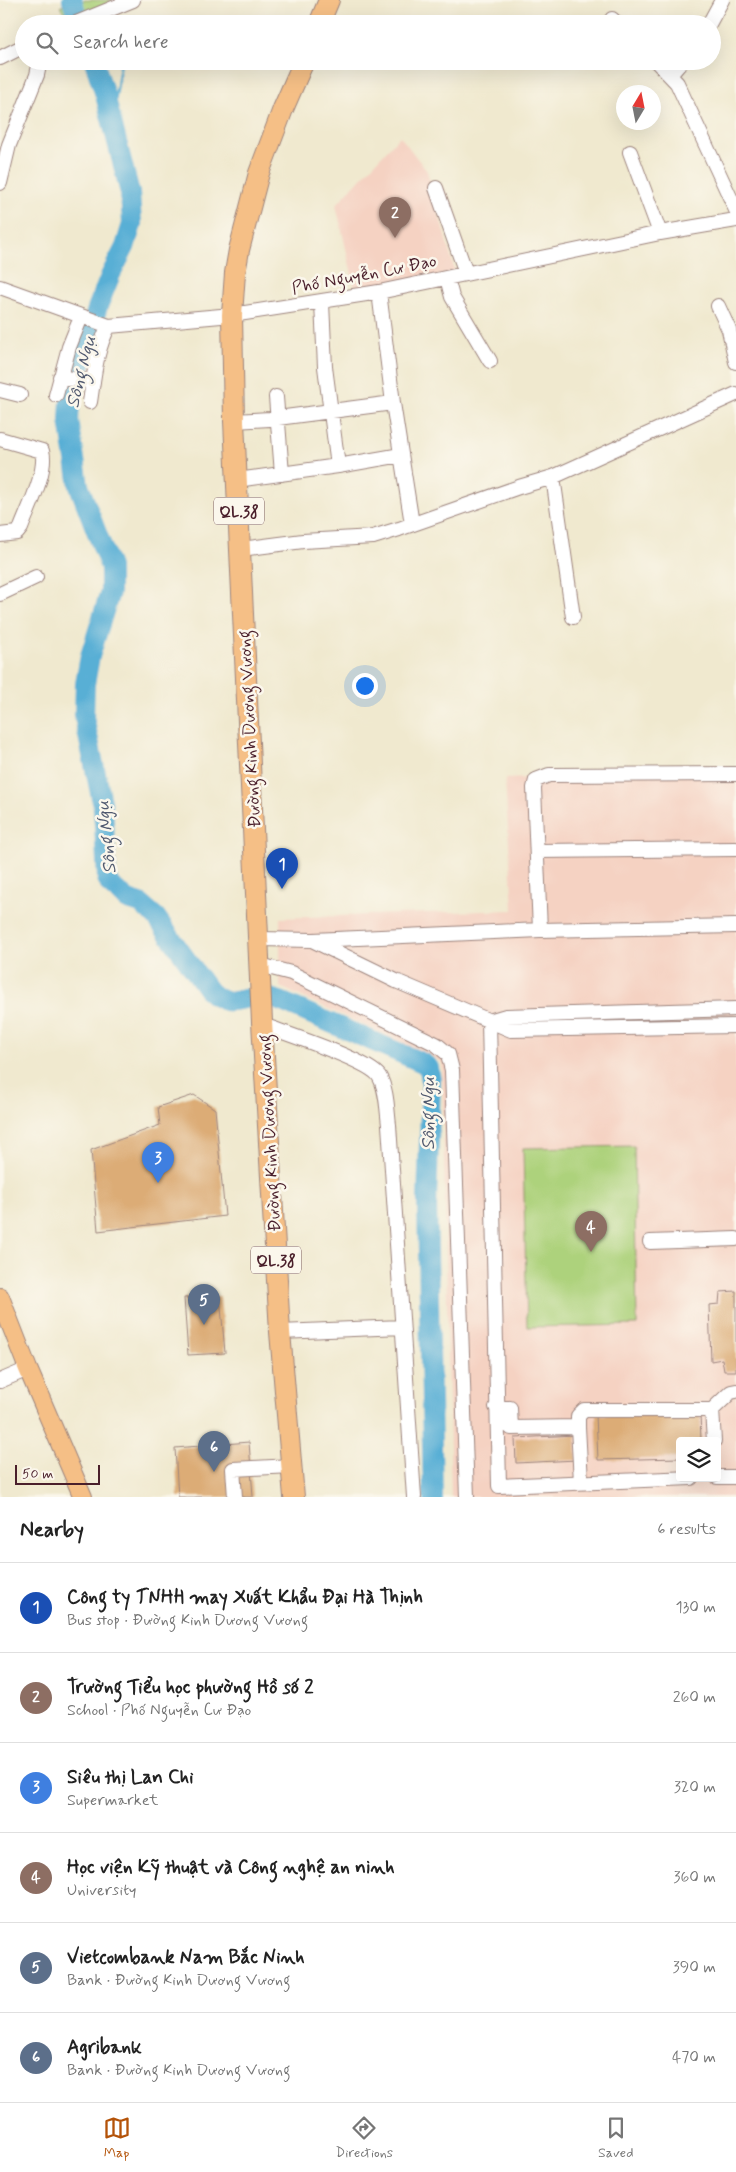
<!DOCTYPE html>
<html lang="en">
<head>
<meta charset="utf-8">
<style>
  body { margin:0; font-family:Mynerve,sans-serif; background:#f6f6f6; color:#222 }
  .controls { position:absolute; right:15px; bottom:15px; display:grid; overflow:hidden; border-radius:5px; box-shadow:0 5px 20px #0002 }
  .controls button { width:45px; height:45px; display:grid; place-items:center; padding:0; border:0; border-bottom:1px solid #e0e0e0; background:#fff; color:#222; font:25px sans-serif }
  .compass { position:absolute; left:616px; top:85px; width:45px; height:45px; border-radius:50%; background:#fff; box-shadow:0 5px 20px #0002; rotate:10deg }
  .scale { position:absolute; left:15px; bottom:12px; width:85px; box-sizing:border-box; padding-left:5px; border:2px solid #4a1f2b; border-top:0; font-size:14px; line-height:18px; white-space:nowrap; color:#4a1f2b; -webkit-text-stroke:4px #fbf7ec; paint-order:stroke }
  .you { position:absolute; left:364px; top:685px; width:18px; height:18px; margin:-12px; border:4px solid #fff; border-radius:50%; background:#1a73e8; box-shadow:0 0 0 8px #1a73e833 }
  .badge { display:grid; place-items:center; width:32px; height:32px; border-radius:50%; background:#b45309; color:#fff; font-size:16px; font-weight:700 }
  .pin { position:absolute; translate:-50% -41px; filter:drop-shadow(0 1px 2px #0008) }
  .pin::after { content:''; position:absolute; top:26px; width:18px; height:15px; background:inherit; clip-path:polygon(0 0,100% 0,50% 100%) }
  .list { margin:0; padding:0; list-style:none }
  h2 { display:flex; justify-content:space-between; align-items:center; height:65px; margin:0; padding:0 20px; font-size:21px }
  h2 small { font-size:16px; font-weight:400; color:#767676 }
  .list li { display:grid; grid-template-columns:32px 1fr auto; gap:15px; align-items:center; box-sizing:border-box; height:90px; padding:0 20px; border-top:1px solid #e0e0e0 }
  .list b { display:block; font-size:19px; white-space:nowrap }
  .list p { margin:0; font-size:16px; white-space:nowrap; color:#767676 }
  .list em { font-size:16px; font-style:normal; color:#767676 }
  .icon { flex:none; width:28px; height:28px; fill:none; stroke:currentColor; stroke-width:2; stroke-linecap:round; stroke-linejoin:round }
  .map { position:relative; flex:none; width:736px; height:1497px; overflow:hidden }
  .search { position:absolute; background:#fff; box-shadow:0 5px 20px #0002; left:15px; right:15px; top:15px; height:55px; display:flex; align-items:center; gap:12px; box-sizing:border-box; padding:0 18px; border-radius:28px; color:#767676; font-size:19px }
  .sheet { height:605px; background:#fff }
  nav { display:flex; justify-content:space-around; align-items:center; box-sizing:border-box; height:70px; border-top:1px solid #e0e0e0; background:#fff; font-size:14px; color:#767676 }
  nav a { display:grid; justify-items:center; gap:2px }
  nav .on { color:#b45309 }
  .map>svg:first-child { display:block }
  .built { fill:#f5d2c2; fill-rule:evenodd }
  .green { fill:#add27c; stroke:#7c7854 }
  .lines { fill:none; stroke-linecap:round; stroke-linejoin:round }
  .stream { stroke:#59afd5; stroke-width:3 }
  .river { stroke:#59afd5; stroke-width:20 }
  .building { fill:#dcac76 }
  .minor-casing { stroke:#9d847d; stroke-width:16 }
  .major-casing { stroke:#9d847d; stroke-width:20 }
  .highway-casing { stroke:#9d847d; stroke-width:22 }
  .minor { stroke:#fff; stroke-width:14 }
  .major { stroke:#f5bf86; stroke-width:18 }
  .highway { stroke:#f5bf86; stroke-width:20 }
  .labels { text-anchor:middle; stroke-width:5; stroke-linejoin:round; paint-order:stroke }
  .shield { fill:#fbf7ec; stroke:#7f6065; stroke-width:1 }
  .shield-label { font-size:16px; font-weight:bold; fill:#4a1f2b }
  .street-label { font-size:18px; fill:#4a1f2b; stroke:#fbf7ec }
  .water-label { font-size:19px; font-style:italic; fill:#50596f; stroke:#fbf7ec }
</style>
</head>
<body>
<div class="map">
<svg width="736" height="1497" viewBox="0 0 736 1497">
  <rect width="100%" height="100%" fill="#fbf7ec"/>
  <filter id="ink" filterUnits="userSpaceOnUse"><feTurbulence type="fractalNoise" baseFrequency=".02" numOctaves="2"/><feDisplacementMap in="SourceGraphic" scale="10" xChannelSelector="R" yChannelSelector="G"/><feConvolveMatrix kernelMatrix="1 2 1 2 8 2 1 2 1" color-interpolation-filters="sRGB"/></filter>
  <filter id="wash" filterUnits="userSpaceOnUse"><feTurbulence type="fractalNoise" baseFrequency=".0096" numOctaves="4" result="noise"/><feDisplacementMap in="SourceGraphic" scale="20" xChannelSelector="R" yChannelSelector="G"/><feGaussianBlur stdDeviation="1.12" result="paint"/><feColorMatrix in="noise" values="0 0 0 0 0 0 0 0 0 0 0 0 0 0 0 0 0 1.4 0 .05"/><feComposite in="paint" operator="in"/></filter>
  <g filter="url(#wash)">
    <rect width="100%" height="100%" fill="#f0e9cf"/>
    <path class="built" d="M400 136 427 171 455 272 356 292 336 205Z
      M736 769V1497H451L442 1063 430 1055 280 987V918L513 910 505 779ZM680 1441H717V1478H680Z"/>
    <path class="green" d="M75 0H114L71 20 60 7Z
      M634 1146 637 1325 527 1327 523 1148Z"/>
    <g class="lines">
      <path class="stream" d="M112 121 121 61"/>
      <path class="river" d="M72 0 80 24
        M94 61 105 95 130 193 132 224 125 247 111 274 98 306 70 402 69 420 79 486 110 567V592L90 656 85 684 84 717 103 807 107 878 110 885 128 900 141 904 156 917 209 991C224 1005 230 1002 249 998 259 995 270 998 280 1001L423 1063 429 1068 431 1081 427 1201 433 1497"/>
    </g>
    <g id="blocks">
      <path class="building" d="M194 1095 215 1109 225 1216 98 1231 91 1150 160 1125 158 1107Z
        M736 1291V1371H724L722 1359 711 1361 709 1305 719 1304 720 1292Z
        M220 1296 225 1353 188 1355 184 1298Z
        M700 1412 701 1441H680V1458L598 1460 596 1415Z
        M576 1435 577 1460 516 1463 515 1438Z
        M249 1442 253 1497H178L175 1448Z"/>
    </g>
  </g>
  <g filter="url(#ink)">
    <use href="#blocks" fill-opacity="0" stroke="#9d847d" stroke-width="1"/>
    <g class="lines">
      <defs>
        <path id="minor" d="M612 19 617 24
          M74 24 133 0
          M709 24 722 0
          M0 58 24 46
          M656 61 677 83 736 210
          M670 75 682 61
          M630 152 660 233
          M0 183 9 145 37 75 40 61
          M436 188 466 273
          M447 278 452 297 490 361
          M0 287 109 326 232 315 379 292 660 233 736 220
          M379 292 393 403 412 524
          M718 306 729 330 736 362
          M60 377 93 382
          M0 390 20 395
          M56 395 69 347 81 317
          M276 397 282 474
          M90 402C94 376 96 349 109 326
          M234 421 270 419 393 403
          M0 439 42 451C48 470 28 509 21 528L17 533 0 535
          M338 466 401 455
          M553 477 573 617
          M237 480 338 466 325 367 322 303
          M241 549 303 541 373 537 399 529 519 487 553 477 736 394
          M0 594 36 577
          M537 851 736 849
          M540 930 534 788 536 780 549 775 736 774
          M259 939 312 940 396 981 511 1030 736 1026
          M313 940 540 930 736 926
          M260 965 291 973 436 1044 448 1054 452 1070 467 1497
          M263 1025C284 1033 368 1060 379 1076 387 1089 387 1110 389 1125L414 1497
          M650 1242 736 1239
          M280 1332 402 1327
          M0 1381 28 1369
          M496 1407 510 1408 511 1428 578 1427 581 1482
          M578 1427V1416L584 1410H712
          M714 1441 712 1410 731 1392 736 1391
          M717 1477H736
          M691 1478 499 1486 489 1021 506 1016 736 1009
          M235 1497 233 1469 292 1466"/>
        <path id="major" d="M0 1297 28 1369 83 1497"/>
        <path id="highway" d="M319 24 329 0
          M294 1497 280 1332 262 1022 234 421 232 315 235 273 239 250 259 173 283 109 304 61"/>
      </defs>
      <use href="#minor" class="minor-casing"/>
      <use href="#major" class="major-casing"/>
      <use href="#highway" class="highway-casing"/>
      <use href="#minor" class="minor"/>
      <use href="#major" class="major"/>
      <use href="#highway" class="highway"/>
    </g>
  </g>
  <g class="labels">
    <g class="shield">
      <rect x="214" y="497.5" width="50" height="27" rx="4"/>
      <rect x="251" y="1246.5" width="50" height="27" rx="4"/>
    </g>
    <g class="shield-label">
      <text x="239" y="517">QL.38</text>
      <text x="276" y="1266">QL.38</text>
    </g>
    <g class="street-label">
      <text transform="translate(364 274) rotate(-11)" y="6">Phố Nguyễn Cư Đạo</text>
      <text transform="translate(249 729) rotate(-93)" y="6">Đường Kinh Dương Vương</text>
      <text transform="translate(269 1133) rotate(-93)" y="6">Đường Kinh Dương Vương</text>
    </g>
    <g class="water-label">
      <text transform="translate(80 371) rotate(-76)" y="7">Sông Ngụ</text>
      <text transform="translate(105 837) rotate(-96)" y="7">Sông Ngụ</text>
      <text transform="translate(427 1113) rotate(-90)" y="7">Sông Ngụ</text>
    </g>
  </g>
</svg>
<div class="controls">
<button><svg class="icon" aria-label="layers" viewBox="0 0 24 24"><path d="M12 4l9 5-9 5-9-5zM3 14l9 5 9-5"/></svg></button>
</div>
<svg class="compass" viewBox="-18 -18 36 36"><path d="M0-13l5 13h-10z" fill="#e53935"/><path d="M0 13l5-13h-10z" fill="#767676"/></svg>
<div class="scale">50 m</div>
<div class="you"></div>
<div class="pin badge" style="left:282px;top:889px;background:#1a4fb4">1</div>
<div class="pin badge" style="left:395px;top:238px;background:#8d6e63">2</div>
<div class="pin badge" style="left:158px;top:1183px;background:#3f7fe0">3</div>
<div class="pin badge" style="left:591px;top:1252px;background:#8d6e63">4</div>
<div class="pin badge" style="left:204px;top:1325px;background:#5c6f8a">5</div>
<div class="pin badge" style="left:214px;top:1472px;background:#5c6f8a">6</div>
<div class="search"><svg class="icon" aria-label="search" viewBox="0 0 24 24"><circle cx="10" cy="10" r="6"/><path d="M15 15l6 6"/></svg>Search here</div>
</div>
<section class="sheet">
<h2>Nearby<small>6 results</small></h2>
<ul class="list">
<li><span class="badge" style="background:#1a4fb4">1</span><div><b>Công ty TNHH may Xuất Khẩu Đại Hà Thịnh</b><p>Bus stop · Đường Kinh Dương Vương</p></div><em>130 m</em></li>
<li><span class="badge" style="background:#8d6e63">2</span><div><b>Trường Tiểu học phường Hồ số 2</b><p>School · Phố Nguyễn Cư Đạo</p></div><em>260 m</em></li>
<li><span class="badge" style="background:#3f7fe0">3</span><div><b>Siêu thị Lan Chi</b><p>Supermarket</p></div><em>320 m</em></li>
<li><span class="badge" style="background:#8d6e63">4</span><div><b>Học viện Kỹ thuật và Công nghệ an ninh</b><p>University</p></div><em>360 m</em></li>
<li><span class="badge" style="background:#5c6f8a">5</span><div><b>Vietcombank Nam Bắc Ninh</b><p>Bank · Đường Kinh Dương Vương</p></div><em>390 m</em></li>
<li><span class="badge" style="background:#5c6f8a">6</span><div><b>Agribank</b><p>Bank · Đường Kinh Dương Vương</p></div><em>470 m</em></li>
</ul>
</section>
<nav>
<a class="on"><svg class="icon" aria-label="map" viewBox="0 0 24 24"><path d="M3 6l6-2 6 2 6-2v14l-6 2-6-2-6 2zM9 4v14M15 6v14"/></svg>Map</a>
<a><svg class="icon" aria-label="directions" viewBox="0 0 24 24"><path d="M12 3l9 9-9 9-9-9zM9 14v-3h6M13 9l2 2-2 2"/></svg>Directions</a>
<a><svg class="icon" aria-label="saved" viewBox="0 0 24 24"><path d="M7 4h10v16l-5-4-5 4z"/></svg>Saved</a>
</nav>
</body>
</html>
